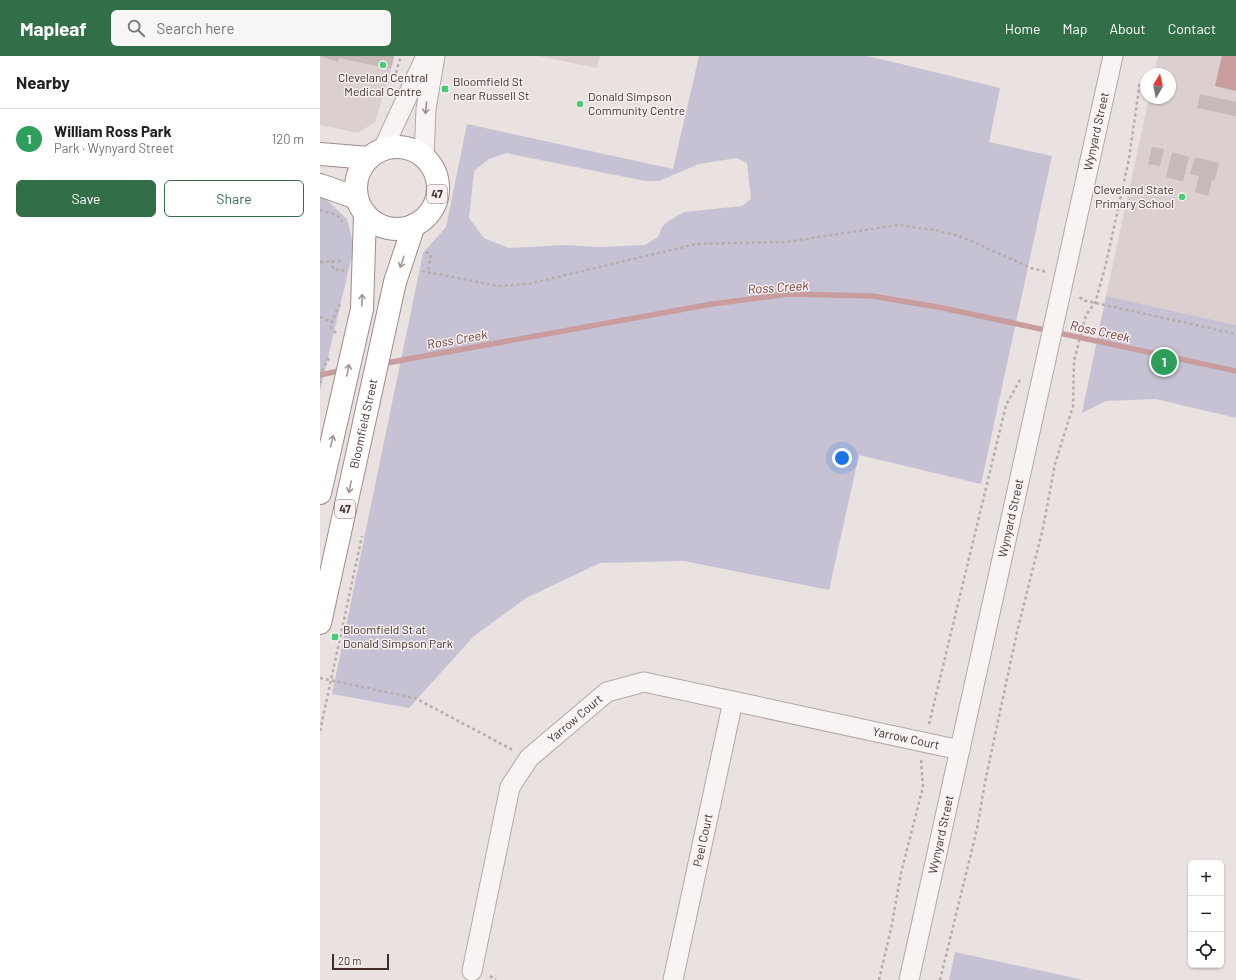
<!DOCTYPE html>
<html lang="en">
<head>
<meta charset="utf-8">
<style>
  body { margin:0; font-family:Barlow,sans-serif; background:#f6f6f6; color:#202124 }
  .controls { position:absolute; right:12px; bottom:12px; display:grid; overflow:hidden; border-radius:6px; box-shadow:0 1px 3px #0004 }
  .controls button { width:36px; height:36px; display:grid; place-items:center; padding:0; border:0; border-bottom:1px solid #e0e0e0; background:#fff; color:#202124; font:20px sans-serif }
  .compass { position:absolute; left:820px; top:12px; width:36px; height:36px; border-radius:50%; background:#fff; box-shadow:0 1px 3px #0004; rotate:9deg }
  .scale { position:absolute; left:12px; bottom:10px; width:57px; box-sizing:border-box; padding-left:4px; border:2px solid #412d2a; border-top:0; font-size:11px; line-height:14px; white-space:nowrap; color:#412d2a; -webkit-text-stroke:3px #f7f1f1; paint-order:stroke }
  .you { position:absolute; left:522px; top:402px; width:14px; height:14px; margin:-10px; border:3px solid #fff; border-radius:50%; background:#1a73e8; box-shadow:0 0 0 6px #1a73e833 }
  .badge { display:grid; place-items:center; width:26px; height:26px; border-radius:50%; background:#326e48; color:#fff; font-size:13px; font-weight:700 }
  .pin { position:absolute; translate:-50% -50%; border:2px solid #fff; box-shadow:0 1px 4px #0006 }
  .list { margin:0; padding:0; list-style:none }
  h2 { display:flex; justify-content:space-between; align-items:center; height:52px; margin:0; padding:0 16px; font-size:17px }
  h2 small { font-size:13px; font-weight:400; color:#757577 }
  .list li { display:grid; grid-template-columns:26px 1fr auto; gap:12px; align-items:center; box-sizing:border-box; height:60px; padding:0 16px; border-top:1px solid #e0e0e0 }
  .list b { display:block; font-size:15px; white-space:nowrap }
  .list p { margin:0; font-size:13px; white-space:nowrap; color:#757577 }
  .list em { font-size:13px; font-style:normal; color:#757577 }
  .actions { display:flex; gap:8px; padding:12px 16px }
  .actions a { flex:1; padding:9px 0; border:1px solid #326e48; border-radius:6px; text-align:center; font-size:14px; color:#326e48 }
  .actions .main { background:#326e48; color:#fff }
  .icon { flex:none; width:22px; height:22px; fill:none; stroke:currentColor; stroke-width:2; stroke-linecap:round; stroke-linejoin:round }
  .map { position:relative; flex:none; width:916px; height:924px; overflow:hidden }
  header { display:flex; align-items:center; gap:24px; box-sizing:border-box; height:56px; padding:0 20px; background:#326e48; color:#fff }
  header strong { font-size:19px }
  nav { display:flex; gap:22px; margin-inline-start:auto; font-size:14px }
  .search { width:280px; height:36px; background:#f6f6f6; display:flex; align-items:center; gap:10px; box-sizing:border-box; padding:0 14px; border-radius:6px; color:#757577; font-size:15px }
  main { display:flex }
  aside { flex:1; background:#fff }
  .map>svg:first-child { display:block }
  .built { fill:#dbd0cf }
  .green { fill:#c6c2d3; fill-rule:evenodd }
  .water { fill:#c99d9d }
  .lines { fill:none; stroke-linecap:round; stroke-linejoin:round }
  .stream { stroke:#c99d9d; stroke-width:5.5 }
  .building { fill:#c6bab8 }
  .minor-casing { stroke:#b3a8a6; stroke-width:21 }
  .trunk-casing { stroke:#a08b89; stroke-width:24 }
  .path { stroke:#b6acab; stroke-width:2.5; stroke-dasharray:3 3; stroke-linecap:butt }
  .minor { stroke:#f8f4f4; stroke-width:19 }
  .trunk { stroke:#fff; stroke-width:22 }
  .oneway { stroke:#9c908f }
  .oneway2 { stroke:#a09694 }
  .poi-dot { fill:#49cc75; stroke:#f7f1f1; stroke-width:1.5 }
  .labels { text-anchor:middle; stroke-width:3; stroke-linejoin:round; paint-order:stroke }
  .shield { fill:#f7f1f1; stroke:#786866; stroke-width:1 }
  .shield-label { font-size:11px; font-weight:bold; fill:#412d2a }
  .poi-label { font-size:12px; fill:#412d2a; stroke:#f7f1f1; text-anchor:start }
  .street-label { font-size:12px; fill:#412d2a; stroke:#f7f1f1 }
  .water-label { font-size:13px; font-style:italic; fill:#743734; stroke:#f7f1f1 }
</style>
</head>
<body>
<header>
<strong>Mapleaf</strong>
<div class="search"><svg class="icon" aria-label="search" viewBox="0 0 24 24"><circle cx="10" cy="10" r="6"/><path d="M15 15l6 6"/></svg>Search here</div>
<nav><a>Home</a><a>Map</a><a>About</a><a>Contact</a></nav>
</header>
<main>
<aside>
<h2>Nearby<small></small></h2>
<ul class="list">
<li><span class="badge" style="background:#2e9e5b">1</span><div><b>William Ross Park</b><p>Park · Wynyard Street</p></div><em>120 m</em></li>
</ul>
<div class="actions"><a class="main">Save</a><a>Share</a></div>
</aside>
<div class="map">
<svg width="916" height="924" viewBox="0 0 916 924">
  <rect width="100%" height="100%" fill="#e9e2e1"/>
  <path class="built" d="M0 0H75L55 66 38 77 0 69Z
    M219 0H280L277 12Z
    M838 0H916V269L786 240 829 42H850V18H834Z"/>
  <path class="green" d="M379 0H548L680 32 669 86 732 100 661 428 539 399 509 534 364 505 280 507 206 542 154 580 89 652 12 638 103 197 126 171 147 68 353 113ZM186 97 325 125H339L379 108 417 102 427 107 431 143 422 150 364 156 347 166 342 171 338 181 325 189 280 191 244 189 189 192 164 182 149 162 154 115 169 103Z
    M0 142 7 144 27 163 34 191 0 335Z
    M786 240 916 269V362L836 343 786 345 762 357Z
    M635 896 764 924H629Z"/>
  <path class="water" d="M902 0H916V35L895 30Z"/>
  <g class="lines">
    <path class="stream" d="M61 308 392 248 469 238 552 240 623 252 916 315
      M0 319 23 314"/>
  </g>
  <path class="building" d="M0 0H74L71 13 19 2 18 6Z
    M880 38 916 46V60L877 52Z
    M832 91 844 93 840 110 828 108Z
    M852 96 869 101 863 126 846 121Z
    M875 101 899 107 895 124H892L888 140 875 136 879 120 870 118Z"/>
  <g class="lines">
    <defs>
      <g id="minor">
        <path d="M63 93 106 0"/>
        <path d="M104 102 106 53 115 0"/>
        <path id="s1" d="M152 915 190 731 209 702 287 636 324 626 640 694"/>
        <path id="s2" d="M353 924 413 645"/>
        <path id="s3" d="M589 924 793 0"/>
      </g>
      <g id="trunk">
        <circle cx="77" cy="132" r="41"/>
        <path d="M0 98 49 102"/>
        <path d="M0 129 37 142"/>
        <path d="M0 437 42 253 45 159"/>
        <path id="s4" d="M0 567 75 226 94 169"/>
      </g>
    </defs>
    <use href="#minor" class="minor-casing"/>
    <use href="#trunk" class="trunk-casing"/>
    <path class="path" d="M76 17 81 0
      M0 154 17 159 24 168
      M106 196 111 199 108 216
      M12 204 13 213 24 215
      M0 206 23 205
      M102 215 178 230 208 228 376 188 465 186 578 169 615 174 642 181 711 212 727 216
      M760 241 762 244 916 278
      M0 261 17 268
      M16 277 11 272V267L21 246
      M0 327 3 312 9 302
      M0 622 95 642 193 694
      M609 668 686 349 701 322
      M0 675 42 480
      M170 920 176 924
      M559 924 572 868 581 817 603 731 601 704
      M620 924 657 773 665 726 697 576 723 472 735 408 753 350 754 305 766 259 775 247 785 212 809 103 820 25"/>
    <use href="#minor" class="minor"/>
    <use href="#trunk" class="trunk"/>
  </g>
  <defs><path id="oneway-shaft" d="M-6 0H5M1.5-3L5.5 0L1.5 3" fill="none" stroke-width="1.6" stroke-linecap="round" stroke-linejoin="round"/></defs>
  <use class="oneway" href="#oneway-shaft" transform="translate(106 52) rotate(96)"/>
  <g class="oneway2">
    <use href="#oneway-shaft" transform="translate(82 206) rotate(109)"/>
    <use href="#oneway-shaft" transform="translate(42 244) rotate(-88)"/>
    <use href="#oneway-shaft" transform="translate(28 314) rotate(-78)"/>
    <use href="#oneway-shaft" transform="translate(12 385) rotate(-77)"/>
    <use href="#oneway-shaft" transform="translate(30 431) rotate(102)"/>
  </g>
  <g class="poi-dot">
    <circle cx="63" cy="9" r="4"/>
    <rect x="121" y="29" width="8" height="8" rx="2"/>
    <circle cx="260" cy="48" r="4"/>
    <circle cx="862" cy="141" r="4"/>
    <rect x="11" y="577" width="8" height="8" rx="2"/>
  </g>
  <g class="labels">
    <g class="shield">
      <rect x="107" y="129" width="20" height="18" rx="3"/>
      <rect x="15" y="444" width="20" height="18" rx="3"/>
    </g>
    <g class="shield-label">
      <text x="117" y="142">47</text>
      <text x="25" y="457">47</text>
    </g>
    <g class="poi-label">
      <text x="63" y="26" text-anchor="middle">Cleveland Central<tspan x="63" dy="14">Medical Centre</tspan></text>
      <text x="133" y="30">Bloomfield St<tspan x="133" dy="14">near Russell St</tspan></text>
      <text x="268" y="45">Donald Simpson<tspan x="268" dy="14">Community Centre</tspan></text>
      <text x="854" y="138" text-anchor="end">Cleveland State<tspan x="854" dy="14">Primary School</tspan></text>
      <text x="23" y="578">Bloomfield St at<tspan x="23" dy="14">Donald Simpson Park</tspan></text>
    </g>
    <g class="street-label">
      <text dy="4" stroke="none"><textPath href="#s3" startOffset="869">Wynyard Street</textPath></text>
      <text dy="4" stroke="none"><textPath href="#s4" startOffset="204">Bloomfield Street</textPath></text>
      <text dy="4" stroke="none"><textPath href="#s3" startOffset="473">Wynyard Street</textPath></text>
      <text dy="4" stroke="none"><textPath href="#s1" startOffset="283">Yarrow Court</textPath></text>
      <text dy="4" stroke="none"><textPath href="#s1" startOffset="631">Yarrow Court</textPath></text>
      <text dy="4" stroke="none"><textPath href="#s3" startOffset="149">Wynyard Street</textPath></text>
      <text dy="4" stroke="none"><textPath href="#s2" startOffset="143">Peel Court</textPath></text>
    </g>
    <g class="water-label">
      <text transform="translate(458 231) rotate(-4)" y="5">Ross Creek</text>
      <text transform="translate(780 275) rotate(12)" y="5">Ross Creek</text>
      <text transform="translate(137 283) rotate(-10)" y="5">Ross Creek</text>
    </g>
  </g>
</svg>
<div class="controls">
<button>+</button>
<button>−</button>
<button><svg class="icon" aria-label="locate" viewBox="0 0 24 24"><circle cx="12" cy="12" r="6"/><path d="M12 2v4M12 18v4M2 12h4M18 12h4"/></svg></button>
</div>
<svg class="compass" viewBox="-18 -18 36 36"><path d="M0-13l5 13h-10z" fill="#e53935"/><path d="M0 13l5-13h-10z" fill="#757577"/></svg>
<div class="scale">20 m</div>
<div class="you"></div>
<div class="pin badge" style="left:844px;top:306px;background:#2e9e5b">1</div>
</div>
</main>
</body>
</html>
